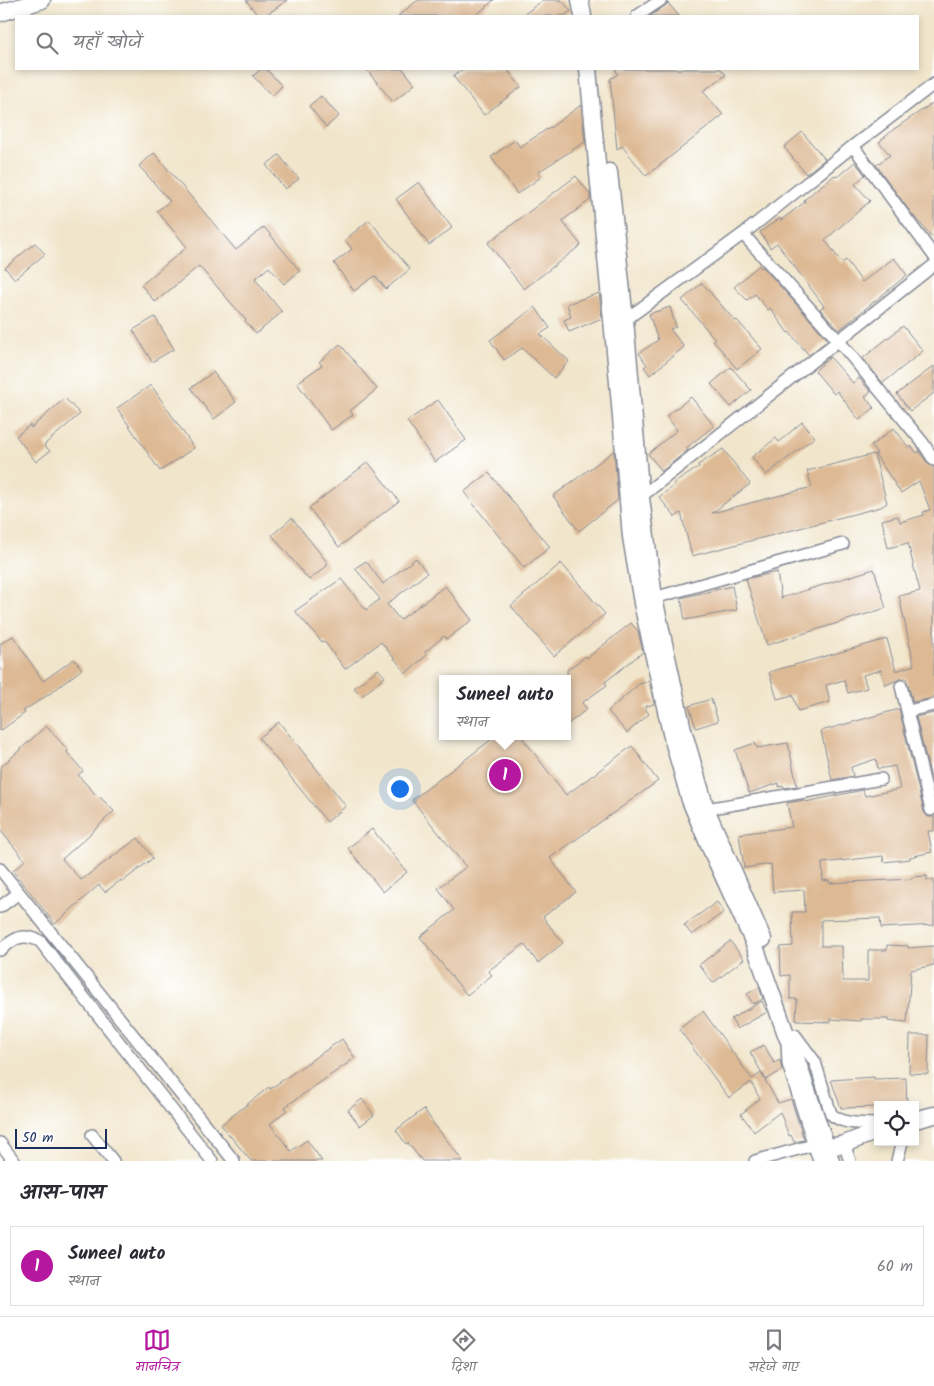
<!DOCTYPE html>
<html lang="hi">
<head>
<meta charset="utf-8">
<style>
  body { margin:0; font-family:Kalam,"Playpen Sans Deva",sans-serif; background:#f7f7f7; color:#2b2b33 }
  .controls { position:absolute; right:15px; bottom:15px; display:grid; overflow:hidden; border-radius:0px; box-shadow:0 2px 8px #0003 }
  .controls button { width:45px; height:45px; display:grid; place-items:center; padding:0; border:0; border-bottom:1px solid #e1e1e2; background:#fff; color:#2b2b33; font:25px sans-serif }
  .scale { position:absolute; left:15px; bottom:12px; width:92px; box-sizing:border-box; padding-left:5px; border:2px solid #1b2f5e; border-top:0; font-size:14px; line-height:18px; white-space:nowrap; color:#1b2f5e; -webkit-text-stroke:4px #fff; paint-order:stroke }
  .you { position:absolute; left:399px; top:788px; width:18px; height:18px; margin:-12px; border:4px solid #fff; border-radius:50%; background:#1a73e8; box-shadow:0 0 0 8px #1a73e833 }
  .badge { display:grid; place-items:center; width:32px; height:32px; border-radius:50%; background:#b5179e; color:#fff; font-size:16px; font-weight:700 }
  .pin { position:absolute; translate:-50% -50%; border:2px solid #fff; box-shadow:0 1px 5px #0006 }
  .popup { position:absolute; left:439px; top:675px; width:132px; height:65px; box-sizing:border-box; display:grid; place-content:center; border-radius:0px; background:#fff; filter:drop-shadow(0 1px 4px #0005); font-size:16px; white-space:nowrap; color:#7c7c81 }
  .popup b { font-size:19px; color:#2b2b33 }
  .popup::after { content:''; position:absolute; left:50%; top:100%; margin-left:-10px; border:10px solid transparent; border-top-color:#fff }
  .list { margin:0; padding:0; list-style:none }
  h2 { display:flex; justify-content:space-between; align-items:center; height:65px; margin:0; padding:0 20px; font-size:21px }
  h2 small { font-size:16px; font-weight:400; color:#7c7c81 }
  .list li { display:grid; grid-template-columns:32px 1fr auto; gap:15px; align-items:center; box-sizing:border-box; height:80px; margin:0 10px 10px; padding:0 10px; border:1px solid #e1e1e2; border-radius:0px }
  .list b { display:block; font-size:19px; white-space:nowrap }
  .list p { margin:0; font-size:16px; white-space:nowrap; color:#7c7c81 }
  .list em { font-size:16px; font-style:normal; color:#7c7c81 }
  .icon { flex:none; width:28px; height:28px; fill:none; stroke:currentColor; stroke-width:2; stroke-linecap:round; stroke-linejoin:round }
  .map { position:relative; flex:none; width:934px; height:1161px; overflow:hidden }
  .search { position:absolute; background:#fff; box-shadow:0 2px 8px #0003; left:15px; right:15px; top:15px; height:55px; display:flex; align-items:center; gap:12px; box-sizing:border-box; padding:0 18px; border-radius:0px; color:#7c7c81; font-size:19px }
  .sheet { height:155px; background:#fff }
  nav { display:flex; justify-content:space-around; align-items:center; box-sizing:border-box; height:70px; border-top:1px solid #e1e1e2; background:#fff; font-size:14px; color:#7c7c81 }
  nav a { display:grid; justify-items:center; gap:2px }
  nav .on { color:#b5179e }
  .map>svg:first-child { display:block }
  .building { fill:#ddb994 }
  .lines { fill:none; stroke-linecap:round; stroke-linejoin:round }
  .street-casing { stroke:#868a95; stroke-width:14 }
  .secondary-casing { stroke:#868a95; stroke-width:19 }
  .street { stroke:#fff; stroke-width:11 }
  .secondary { stroke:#fff; stroke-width:16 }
</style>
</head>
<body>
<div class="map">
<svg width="934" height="1161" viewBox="0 0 934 1161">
  <rect width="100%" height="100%" fill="#fff"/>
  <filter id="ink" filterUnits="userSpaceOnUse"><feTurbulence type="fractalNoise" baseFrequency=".02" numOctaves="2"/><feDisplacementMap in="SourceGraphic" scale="10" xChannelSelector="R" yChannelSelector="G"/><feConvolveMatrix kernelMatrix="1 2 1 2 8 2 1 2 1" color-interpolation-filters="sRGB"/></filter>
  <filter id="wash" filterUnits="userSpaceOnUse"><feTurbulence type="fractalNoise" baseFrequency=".0096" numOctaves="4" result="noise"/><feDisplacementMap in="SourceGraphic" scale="20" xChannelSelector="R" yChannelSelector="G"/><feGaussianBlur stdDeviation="1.12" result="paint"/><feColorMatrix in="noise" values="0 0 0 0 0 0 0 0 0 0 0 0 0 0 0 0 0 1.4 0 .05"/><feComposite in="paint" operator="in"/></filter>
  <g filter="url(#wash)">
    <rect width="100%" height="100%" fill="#f1e6cc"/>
    <g id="blocks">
      <path class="building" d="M246 0H287L265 16H258Z
        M418 0H494L475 16H398Z
        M543 0H561L571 11 564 16H522Z
        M668 3 679 16H650L665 6Z
        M261 69H266L282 86 272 96 253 76Z
        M366 69H403L415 84 393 102Z
        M463 69H507L521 87 484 115 453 76Z
        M615 69H721L726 75 703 91 723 115 646 176 622 146 617 149 610 79 618 74Z
        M321 96 339 116 326 127 309 106Z
        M934 102V239L911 213 876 165 890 155 879 142 894 129Z
        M581 105 585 142 538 172 541 177 517 194 491 157 515 140 520 147 550 127V128Z
        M802 132 825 159 806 174 784 147Z
        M154 153 236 250 264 227 300 271 284 284 269 267 255 279 282 312 256 334 245 321 246 320 199 266 155 302 141 285 187 247 157 211 170 201 139 166Z
        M279 155 299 179 285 189 266 165Z
        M855 162 865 175 855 184 870 201 825 240 842 263 846 260 862 282 894 258 907 275 839 330 820 309 824 306 777 243 770 248 760 232 780 218 781 220 805 202 804 200 818 188 835 175 837 177Z
        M576 176 590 194V200L562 221 581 245 524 289 488 243Z
        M419 182 452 228 429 245 396 199Z
        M369 220 410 269 386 289 375 276 354 291 334 263 352 249 345 240Z
        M35 243 45 254 15 279 5 268Z
        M759 265 761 268 763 267 828 340 809 355 789 332 788 333 770 308 768 310 755 294 747 300 734 287Z
        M702 283 735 321 737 320 762 349 737 369 713 340 715 339 682 300Z
        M599 293 602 318 569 332 564 320 571 317 567 304Z
        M535 307 550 328 540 334 569 361 554 378 522 348 504 360 490 340Z
        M670 307 676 327 670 329 684 347 650 375 644 367 647 365 639 353 658 340 649 314Z
        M155 317 174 349 152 362 133 330Z
        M903 326 923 351 883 383 863 358Z
        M340 344 377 389 350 411 353 415 331 430 297 383 322 365 319 362Z
        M830 357 853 383 859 378 871 392 865 397 874 408 859 420 837 391 834 394 815 371Z
        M934 366V393L910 411 897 394Z
        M731 367 751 390 731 407 711 384Z
        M213 372 236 402 214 419 191 388Z
        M151 385 194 448 160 471 117 408Z
        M691 397 714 426 686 448 688 450 662 471 648 454 677 430 666 416Z
        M65 398 80 414 44 445 50 451 36 462 16 436 30 425 31 428Z
        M438 400 466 440 435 462 407 421Z
        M802 422 815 437 766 475 752 457 776 438 779 442Z
        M894 428 909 448 911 446 917 453 919 451 928 464 934 467V698L913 702 906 678 899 679 886 685 881 670 863 675 867 688 848 693 844 680 826 685 830 702 798 711 793 695 777 699 769 672 887 639 896 671 914 665 899 596 920 591 915 572 908 543 888 548 882 520 898 516 900 522 924 515 923 512 930 510 919 481 901 493 875 454 877 453 871 446Z
        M723 449 750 484 712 513 812 487 807 471 874 454 887 503 881 507 692 556 681 513 675 517 659 497 674 486 673 484 699 467 698 465Z
        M614 451 618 500 579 531 553 496Z
        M368 462 399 501 339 547 309 508Z
        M489 473 550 547 524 568 464 492Z
        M292 518 327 562V566L309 580 272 535Z
        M416 558 427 573 387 604 400 620 445 586 472 620 447 639 444 636 425 652 427 655 406 673 381 642 345 669 324 641 322 642 295 611 341 579 366 610 380 599 355 568 366 561 383 584Z
        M561 563 605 614 554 656 511 606Z
        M874 569 886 608 767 645 746 579 777 572 781 598Z
        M732 586 737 610 685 620 681 598Z
        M631 623 638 631 643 652 605 682 607 685 582 703 587 709 568 724 567 670 586 656 587 658Z
        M13 636 43 681 74 659 82 669 51 693 23 711 25 713 0 731V644Z
        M378 669 385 677 362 696 354 688Z
        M649 681 654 704 644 707 649 714 627 733 608 711 639 684Z
        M711 699 718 721 696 728 689 706Z
        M899 709 924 812 928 817H934V831H928L932 852 910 857V859L884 862 883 856 822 863 823 881 829 880V883L912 879V877L927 876V880H934V925L881 928 880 918 821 920V946H842L843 981H868V950H887V945L908 946V948L934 946V965L911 970 907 1023 888 1021V1019H861V1021L831 1019V1022L796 1021 797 999H790V975L781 976 780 947 793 946 792 912H805L804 890 773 892 771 864 744 868 739 834 792 827 787 803 805 800V802L863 790 865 796 900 789 895 766 878 769 876 759 851 767 853 776 832 780 821 731Z
        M934 713V790L916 717Z
        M279 722 346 806 327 822 259 738Z
        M46 726 68 750 67 752 83 771 78 775 97 796 98 795 114 811 88 836 62 859 81 880 138 838 153 858 122 882 121 880 105 892 99 885 55 924 13 871 25 860 0 830V768Z
        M496 736H521L566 795 632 746 658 781 550 858 576 892 543 917 563 943 538 963 524 944 488 971 492 975 467 995 420 937 454 910 438 888 466 867 412 800Z
        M755 743 757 748 788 743 797 786 784 788V786L779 787V783L749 793 735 750Z
        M372 829 407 872 383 892 348 848Z
        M717 902 724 912 692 935 684 925Z
        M730 941 744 959 713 983 699 965Z
        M759 987 763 999 753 1004 747 994Z
        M762 1001 767 1012 737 1029 731 1019Z
        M703 1011 752 1079 761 1073 778 1103 791 1099 804 1140 794 1142 791 1135 789 1136 780 1112 754 1132 741 1114 760 1099 751 1082 729 1098 679 1029Z
        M910 1035H929L928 1074 909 1073Z
        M342 1039 355 1058 285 1107 287 1110 270 1124 291 1151 307 1140 322 1161H251L221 1125 269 1087 270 1089Z
        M764 1045 774 1063 780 1060 782 1070 766 1080 750 1052Z
        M874 1077V1079L906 1078 907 1105H875L876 1107 841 1108 831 1080Z
        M362 1099 374 1115 360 1126 348 1110Z
        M424 1109 434 1124 463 1161H422L408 1143 406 1144 396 1130Z"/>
    </g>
  </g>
  <g filter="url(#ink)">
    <use href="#blocks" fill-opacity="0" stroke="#868a95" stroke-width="1"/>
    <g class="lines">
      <defs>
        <path id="street" d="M637 16 661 0
          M853 146 934 256
          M743 234 838 340 923 443 934 460
          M619 321 625 320 743 234 853 146 934 84
          M638 499 934 265
          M654 598 843 544
          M901 686 931 810
          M908 711 934 705
          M706 809 881 779
          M0 869 234 1161
          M0 907 19 893
          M0 950C14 939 21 932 40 941L212 1161
          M795 1035 815 1062 831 1114C843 1125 862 1123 878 1124
          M787 1040 788 1064 819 1161
          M92 1135 113 1161
          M0 1143 14 1161
          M844 1144 850 1161
          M755 1161 813 1145
          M897 1161 902 1142"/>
        <path id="secondary" d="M580 0 583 16
          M0 13 42 0
          M588 69 619 393 631 537 642 603 671 733 690 800 708 843 753 941 787 1037 793 1049 831 1161
          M609 172 625 320 641 498 654 598 683 730 706 809 763 939
          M915 1120 934 1115
          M826 1148 844 1144 878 1131"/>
      </defs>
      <use href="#street" class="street-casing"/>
      <use href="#secondary" class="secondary-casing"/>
      <use href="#street" class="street"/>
      <use href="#secondary" class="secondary"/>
    </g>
  </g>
</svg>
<div class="controls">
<button><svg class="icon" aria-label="locate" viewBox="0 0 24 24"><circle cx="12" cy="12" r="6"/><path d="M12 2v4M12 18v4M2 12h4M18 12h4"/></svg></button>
</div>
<div class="scale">50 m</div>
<div class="you"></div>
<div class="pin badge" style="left:505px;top:775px">1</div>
<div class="popup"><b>Suneel auto</b>स्थान</div>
<div class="search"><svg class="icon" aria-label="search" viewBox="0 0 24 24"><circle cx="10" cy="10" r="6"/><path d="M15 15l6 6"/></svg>यहाँ खोजें</div>
</div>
<section class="sheet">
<h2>आस-पास<small></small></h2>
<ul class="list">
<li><span class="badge">1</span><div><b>Suneel auto</b><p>स्थान</p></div><em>60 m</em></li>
</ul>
</section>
<nav>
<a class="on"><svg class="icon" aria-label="map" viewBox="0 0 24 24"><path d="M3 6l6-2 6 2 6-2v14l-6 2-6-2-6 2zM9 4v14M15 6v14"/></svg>मानचित्र</a>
<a><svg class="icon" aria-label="directions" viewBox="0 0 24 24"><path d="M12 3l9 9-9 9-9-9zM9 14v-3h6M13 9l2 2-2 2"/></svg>दिशा</a>
<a><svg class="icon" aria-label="saved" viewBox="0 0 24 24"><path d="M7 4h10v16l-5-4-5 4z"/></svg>सहेजे गए</a>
</nav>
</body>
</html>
